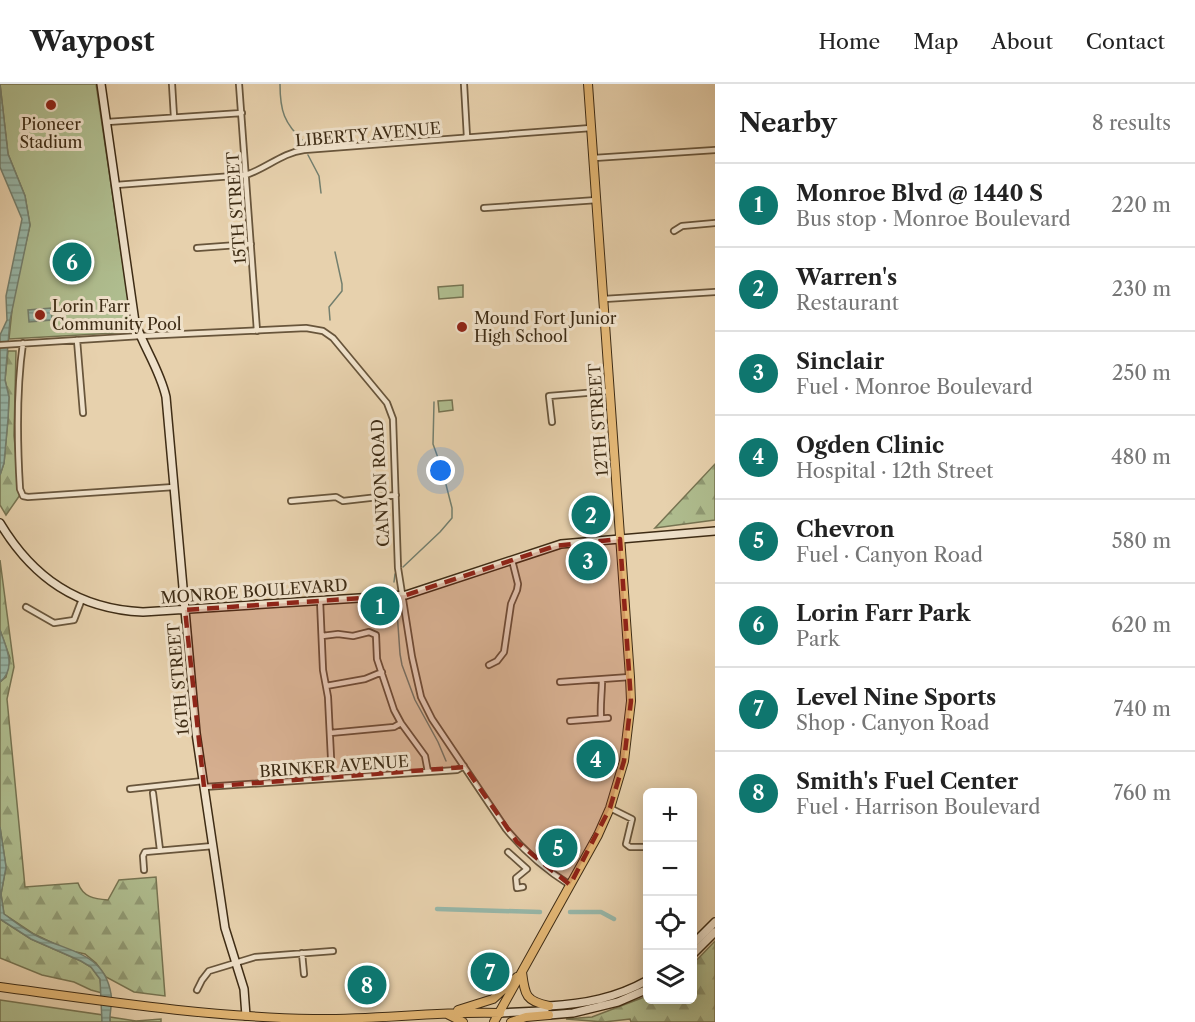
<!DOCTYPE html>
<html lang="en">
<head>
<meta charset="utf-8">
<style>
  body { margin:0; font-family:"Libre Caslon Text",serif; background:#f2f2f2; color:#222 }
  .controls { position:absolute; right:18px; bottom:18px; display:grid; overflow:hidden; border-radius:9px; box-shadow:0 3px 15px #0003 }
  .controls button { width:54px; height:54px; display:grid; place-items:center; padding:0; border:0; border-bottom:2px solid #e0e0e0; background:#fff; color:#222; font:30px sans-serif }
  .you { position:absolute; left:441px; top:387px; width:21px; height:21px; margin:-15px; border:4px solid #fff; border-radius:50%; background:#1a73e8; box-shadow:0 0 0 9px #1a73e833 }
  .badge { display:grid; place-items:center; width:39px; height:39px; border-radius:50%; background:#0f766e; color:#fff; font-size:20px; font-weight:700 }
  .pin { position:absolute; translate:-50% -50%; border:3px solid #fff; box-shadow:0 2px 6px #0006 }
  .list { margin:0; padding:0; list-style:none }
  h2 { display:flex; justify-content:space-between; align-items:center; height:78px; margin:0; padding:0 24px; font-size:26px }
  h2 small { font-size:20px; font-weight:400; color:#767676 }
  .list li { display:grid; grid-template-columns:39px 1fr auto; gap:18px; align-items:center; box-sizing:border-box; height:84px; padding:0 24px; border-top:2px solid #e0e0e0 }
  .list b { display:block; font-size:22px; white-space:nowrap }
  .list p { margin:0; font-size:20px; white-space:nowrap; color:#767676 }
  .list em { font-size:20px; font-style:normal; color:#767676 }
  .icon { flex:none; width:33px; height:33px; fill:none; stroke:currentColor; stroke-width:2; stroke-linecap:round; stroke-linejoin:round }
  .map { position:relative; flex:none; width:715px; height:938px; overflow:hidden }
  header { display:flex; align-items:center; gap:36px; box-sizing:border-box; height:84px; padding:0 30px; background:#fff; border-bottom:2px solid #e0e0e0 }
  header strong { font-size:28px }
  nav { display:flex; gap:33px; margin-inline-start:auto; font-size:21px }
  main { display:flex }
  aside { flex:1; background:#fff }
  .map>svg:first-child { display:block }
  .forest { fill:url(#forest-firs); stroke:#767452; stroke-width:1.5 }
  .green { fill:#afbd8f; stroke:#767452; stroke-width:1.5 }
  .water { fill:url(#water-rules); stroke:#737f6e; stroke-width:1.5 }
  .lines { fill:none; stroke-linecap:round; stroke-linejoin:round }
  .stream { stroke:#737f6e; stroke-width:1.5 }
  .canal { stroke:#97b7a9; stroke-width:4.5 }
  .street-casing { stroke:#68553b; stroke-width:8 }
  .secondary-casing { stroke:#3e2c15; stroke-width:10 }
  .primary-casing { stroke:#3e2c15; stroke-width:10 }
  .street { stroke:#efe1ca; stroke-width:4.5 }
  .secondary { stroke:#efe1ca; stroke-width:7 }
  .primary { stroke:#e4b876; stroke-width:8 }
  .marked { fill:#8f2418; fill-opacity:0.2; stroke:#8f2418; stroke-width:4.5; stroke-dasharray:12 8; stroke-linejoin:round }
  .poi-dot { fill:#8f2418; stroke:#efe1ca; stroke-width:2 }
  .labels { text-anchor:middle; stroke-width:6; stroke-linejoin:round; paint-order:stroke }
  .poi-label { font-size:16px; fill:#3e2c15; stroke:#efe1ca; text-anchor:start }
  .street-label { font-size:16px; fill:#3e2c15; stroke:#efe1ca }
</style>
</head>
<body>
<header>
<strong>Waypost</strong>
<nav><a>Home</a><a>Map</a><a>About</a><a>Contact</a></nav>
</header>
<main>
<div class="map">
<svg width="715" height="938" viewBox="0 0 715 938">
  <defs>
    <pattern id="forest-firs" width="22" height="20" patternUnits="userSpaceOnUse" patternTransform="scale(1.5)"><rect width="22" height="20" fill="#afbd8f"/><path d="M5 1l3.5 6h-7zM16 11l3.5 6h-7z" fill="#909a74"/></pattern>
    <pattern id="water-rules" width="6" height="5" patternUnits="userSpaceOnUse" patternTransform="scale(1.5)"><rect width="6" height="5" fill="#97b7a9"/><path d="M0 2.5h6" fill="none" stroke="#7d9588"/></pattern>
  </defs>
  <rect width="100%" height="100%" fill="#e7d1ad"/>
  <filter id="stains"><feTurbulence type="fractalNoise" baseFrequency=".00333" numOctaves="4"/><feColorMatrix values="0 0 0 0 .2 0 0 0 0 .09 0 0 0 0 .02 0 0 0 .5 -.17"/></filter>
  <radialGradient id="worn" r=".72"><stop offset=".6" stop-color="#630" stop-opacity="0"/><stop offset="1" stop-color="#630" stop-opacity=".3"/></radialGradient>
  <path class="forest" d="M8 267H16L14 352 20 411 6 431 0 421V391L4 379 8 335 9 313 5 296Z
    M715 380V436L655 444Z
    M0 476 14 583 7 615 25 803 78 799C83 813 94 815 108 816L119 796 156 793 165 912 134 908 106 893 96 879 85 870 67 866 34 850 4 830 1 810 6 783 0 743V598L6 593 10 574 0 546Z
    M0 835 31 855 81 877 91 883 100 895 102 909 91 906 74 898 42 891 0 874Z
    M715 857V938H631L630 935 604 938 566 935 592 933 647 912 648 916H692L693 880Z
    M110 933 136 937 161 935V938H110Z"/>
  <path class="green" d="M0 0H96L133 248 9 255 13 216 30 141 25 112 8 70Z
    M463 201V213L439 215 438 203Z
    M452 316 453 326 439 328 438 317Z
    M0 916 103 931 102 938H0Z"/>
  <path class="water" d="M0 0 8 70 25 112 30 141 10 236 5 296 9 313 8 335 4 379 0 391V251L7 236 6 212 22 135 0 83Z
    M51 224 52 236 29 238 28 226Z
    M0 546C6 563 17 584 0 598Z
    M0 743 6 783 1 810 4 830C14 837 24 845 35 851 67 868 104 867 111 910 113 920 109 929 110 938H102L100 895 91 883 81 877 31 855 0 835Z"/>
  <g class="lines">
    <path class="stream" d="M280 0C280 27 284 39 304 58
      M308 71 319 92 321 109
      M330 236 329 223 342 207V200L335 168
      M403 483 440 448 452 434V424L442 385 433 360 434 318
      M394 498 395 490
      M397 527 400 570 402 581 415 616 438 658 446 677"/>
    <path class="canal" d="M437 825 540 828
      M570 828H601L614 835"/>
    <defs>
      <path id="street" d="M172 0 174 33
        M239 0 257 247
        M464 0 467 53
        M107 38 242 29
        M594 74 715 66
        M116 101 246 91C267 84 282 69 304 66L591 44
        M484 124 597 116
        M674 147 682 142 715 139
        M197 164 251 160
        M604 215 715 208
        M77 256 83 329
        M23 259C16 308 17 356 20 405L23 412 28 413 174 403
        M0 261 140 252 306 244 323 247 333 254 387 319 393 335 398 484 412 573 421 613 432 635 506 745C524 767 546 786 570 801
        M552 338 549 312 610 307
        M291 417 336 413 343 417 396 411
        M320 516 323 586 328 613 332 694
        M26 523 54 539 74 536 82 515
        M322 552 338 550 353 552 369 548 376 551 377 575 394 626 401 639 425 672 428 688
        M489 581 497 577 504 568 511 520 517 506 518 500 512 476
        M560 598 630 593
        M326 602 365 595 382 588
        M601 634C600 621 602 609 602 596
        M570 637 608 634
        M330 649 394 643 401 639
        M204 703 457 686 464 682
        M130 705 203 697
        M153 709 160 766
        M610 724 632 735 626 760 630 763H648
        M508 768 527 785 516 794 517 804 523 803
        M144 786 143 772 145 768 213 762
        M302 869 304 890
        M197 906 202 896 209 887 255 873 333 867"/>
      <path id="secondary" d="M101 0 135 238C144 264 160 286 166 313L196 649 225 844 244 905 246 932
        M0 439C33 494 78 525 143 528L406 511 561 460 715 447
        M692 861 715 838
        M692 871 715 848
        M544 925 549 922C584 920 616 914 648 896
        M500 929 540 927 549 931 573 929 618 918 648 905"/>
      <path id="primary" d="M522 888C525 911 525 917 549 922
        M0 903C104 917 208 933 313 935 375 936 437 927 500 929
        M458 926 493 915 517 893
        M447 930 463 938
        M494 938 598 751 610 724 624 677 631 617 630 593 588 0
        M511 938 526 933 549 931"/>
    </defs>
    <use href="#street" class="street-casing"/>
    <use href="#secondary" class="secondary-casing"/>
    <use href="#primary" class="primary-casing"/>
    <use href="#street" class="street"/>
    <use href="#secondary" class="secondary"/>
    <use href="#primary" class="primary"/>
  </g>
  <path class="marked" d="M620 455 631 617 624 677 610 724 570 801 517 758 465 683 204 703 185 526 406 511 555 462Z"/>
  <g class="poi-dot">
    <circle cx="51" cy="21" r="6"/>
    <circle cx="40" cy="231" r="6"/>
    <circle cx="462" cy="243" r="6"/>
  </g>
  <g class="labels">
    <g class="poi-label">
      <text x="51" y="46" text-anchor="middle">Pioneer<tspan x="51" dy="18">Stadium</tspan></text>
      <text x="52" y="228">Lorin Farr<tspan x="52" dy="18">Community Pool</tspan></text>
      <text x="474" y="240">Mound Fort Junior<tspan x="474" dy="18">High School</tspan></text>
    </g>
    <g class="street-label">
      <text transform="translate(368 50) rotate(-5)" y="6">LIBERTY AVENUE</text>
      <text transform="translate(236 124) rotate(-94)" y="6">15TH STREET</text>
      <text transform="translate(598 336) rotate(-94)" y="6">12TH STREET</text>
      <text transform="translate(380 399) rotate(-93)" y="6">CANYON ROAD</text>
      <text transform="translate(254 507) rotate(-4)" y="6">MONROE BOULEVARD</text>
      <text transform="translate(178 595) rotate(-95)" y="6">16TH STREET</text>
      <text transform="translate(334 682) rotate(-4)" y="6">BRINKER AVENUE</text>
    </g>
  </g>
  <rect width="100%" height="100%" filter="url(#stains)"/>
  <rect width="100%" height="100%" fill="url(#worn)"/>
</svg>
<div class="controls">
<button>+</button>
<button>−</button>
<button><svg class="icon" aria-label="locate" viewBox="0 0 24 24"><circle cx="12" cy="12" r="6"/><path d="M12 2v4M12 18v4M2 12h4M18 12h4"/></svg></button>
<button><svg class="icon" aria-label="layers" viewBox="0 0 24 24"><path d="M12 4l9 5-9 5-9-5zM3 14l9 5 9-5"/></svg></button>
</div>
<div class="you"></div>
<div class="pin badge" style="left:380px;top:522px">1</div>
<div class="pin badge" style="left:591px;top:431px">2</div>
<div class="pin badge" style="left:588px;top:477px">3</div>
<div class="pin badge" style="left:596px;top:675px">4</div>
<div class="pin badge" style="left:558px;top:764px">5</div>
<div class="pin badge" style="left:72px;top:178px">6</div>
<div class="pin badge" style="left:490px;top:888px">7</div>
<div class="pin badge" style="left:367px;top:901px">8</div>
</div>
<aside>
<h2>Nearby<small>8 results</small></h2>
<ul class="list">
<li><span class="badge">1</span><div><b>Monroe Blvd @ 1440 S</b><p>Bus stop · Monroe Boulevard</p></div><em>220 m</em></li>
<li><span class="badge">2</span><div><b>Warren's</b><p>Restaurant</p></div><em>230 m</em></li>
<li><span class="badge">3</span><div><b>Sinclair</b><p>Fuel · Monroe Boulevard</p></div><em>250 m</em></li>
<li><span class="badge">4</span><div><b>Ogden Clinic</b><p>Hospital · 12th Street</p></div><em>480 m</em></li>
<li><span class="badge">5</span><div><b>Chevron</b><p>Fuel · Canyon Road</p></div><em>580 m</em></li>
<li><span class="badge">6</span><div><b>Lorin Farr Park</b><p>Park</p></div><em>620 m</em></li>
<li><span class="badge">7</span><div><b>Level Nine Sports</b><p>Shop · Canyon Road</p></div><em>740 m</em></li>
<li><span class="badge">8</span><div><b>Smith's Fuel Center</b><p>Fuel · Harrison Boulevard</p></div><em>760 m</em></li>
</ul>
</aside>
</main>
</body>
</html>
